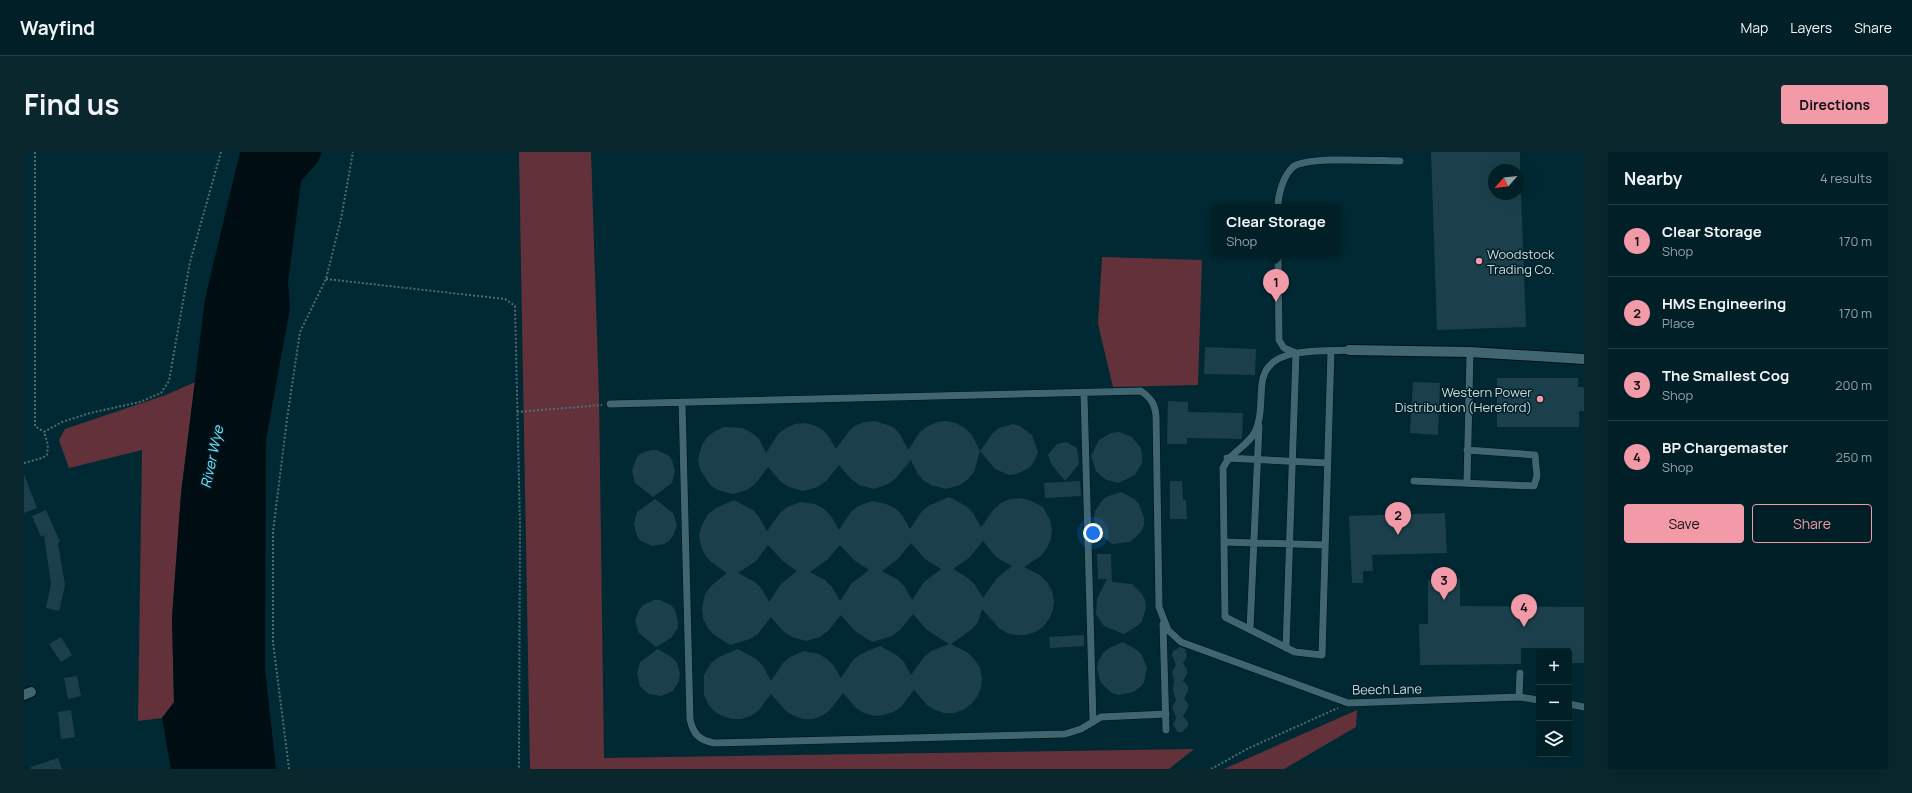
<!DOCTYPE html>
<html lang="en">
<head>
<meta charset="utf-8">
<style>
  body { margin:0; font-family:Manrope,sans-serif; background:#0a272e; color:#f1f3f6 }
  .controls { position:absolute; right:12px; bottom:12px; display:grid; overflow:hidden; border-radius:4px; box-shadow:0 4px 16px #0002 }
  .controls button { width:36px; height:36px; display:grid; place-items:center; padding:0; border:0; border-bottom:1px solid #223d43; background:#001f26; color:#f1f3f6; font:20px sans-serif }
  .compass { position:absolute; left:1464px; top:12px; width:36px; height:36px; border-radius:50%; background:#001f26; box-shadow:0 4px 16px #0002; rotate:243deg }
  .you { position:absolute; left:1069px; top:381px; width:14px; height:14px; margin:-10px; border:3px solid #fff; border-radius:50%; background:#1a73e8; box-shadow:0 0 0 6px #1a73e833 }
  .badge { display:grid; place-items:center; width:26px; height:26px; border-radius:50%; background:#f39aa9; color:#111; font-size:13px; font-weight:700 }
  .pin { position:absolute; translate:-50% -33px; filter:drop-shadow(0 1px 2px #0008) }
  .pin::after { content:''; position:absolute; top:21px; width:14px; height:12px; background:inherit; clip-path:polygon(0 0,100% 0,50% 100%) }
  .popup { position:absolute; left:1188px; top:52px; width:128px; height:52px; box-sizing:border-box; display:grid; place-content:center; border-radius:4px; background:#001f26; filter:drop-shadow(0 1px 3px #0005); font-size:13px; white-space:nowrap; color:#95a2a7 }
  .popup b { font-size:15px; color:#f1f3f6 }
  .popup::after { content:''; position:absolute; left:50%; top:100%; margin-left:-8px; border:8px solid transparent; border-top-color:#001f26 }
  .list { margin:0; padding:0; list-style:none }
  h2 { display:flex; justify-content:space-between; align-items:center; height:52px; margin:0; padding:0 16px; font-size:17px }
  h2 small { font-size:13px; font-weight:400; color:#95a2a7 }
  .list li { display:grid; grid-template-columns:26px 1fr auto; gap:12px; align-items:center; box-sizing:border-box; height:72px; padding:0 16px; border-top:1px solid #223d43 }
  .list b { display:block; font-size:15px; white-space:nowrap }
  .list p { margin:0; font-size:13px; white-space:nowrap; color:#95a2a7 }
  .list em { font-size:13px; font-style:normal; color:#95a2a7 }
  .actions { display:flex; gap:8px; padding:12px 16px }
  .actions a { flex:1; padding:9px 0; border:1px solid #f39aa9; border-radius:4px; text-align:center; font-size:14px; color:#f39aa9 }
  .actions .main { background:#f39aa9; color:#111 }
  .icon { flex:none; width:22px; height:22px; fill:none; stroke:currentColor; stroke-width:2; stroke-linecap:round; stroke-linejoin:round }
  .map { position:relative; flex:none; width:1560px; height:617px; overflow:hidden; border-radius:4px }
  header { display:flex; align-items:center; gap:24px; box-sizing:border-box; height:56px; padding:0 20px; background:#001f26; border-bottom:1px solid #223d43 }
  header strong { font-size:19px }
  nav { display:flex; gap:22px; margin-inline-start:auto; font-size:14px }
  .intro { display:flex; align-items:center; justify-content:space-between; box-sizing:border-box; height:96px; padding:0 24px }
  h1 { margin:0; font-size:28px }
  .button { padding:10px 18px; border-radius:4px; background:#f39aa9; color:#111; font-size:14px; font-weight:700 }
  main { display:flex; gap:24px; padding:0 24px }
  aside { flex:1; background:#001f26; border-radius:4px; box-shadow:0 4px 16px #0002 }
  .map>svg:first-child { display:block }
  .green { fill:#63313a }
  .water { fill:#000d12 }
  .building { fill:#1b404b; fill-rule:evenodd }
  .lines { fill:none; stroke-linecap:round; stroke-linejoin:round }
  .service-casing { stroke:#001015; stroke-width:8 }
  .minor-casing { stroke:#001015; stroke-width:12 }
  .path { stroke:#4c6d75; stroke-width:2; stroke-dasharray:2 2; stroke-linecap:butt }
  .service { stroke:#406671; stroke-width:7 }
  .minor { stroke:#406671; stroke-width:10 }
  .poi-dot { fill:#f39aa9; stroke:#021e26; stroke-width:1.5 }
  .labels { text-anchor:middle; stroke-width:3; stroke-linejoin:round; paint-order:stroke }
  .poi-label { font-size:13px; fill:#c8dce2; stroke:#021e26; text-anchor:start }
  .street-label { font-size:13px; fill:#c8dce2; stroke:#021e26 }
  .water-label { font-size:14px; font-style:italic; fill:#79e0fd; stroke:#021e26 }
</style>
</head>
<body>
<header>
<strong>Wayfind</strong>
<nav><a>Map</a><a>Layers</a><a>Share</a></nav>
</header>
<div class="intro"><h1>Find us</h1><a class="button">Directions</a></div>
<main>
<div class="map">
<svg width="1560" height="617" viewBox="0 0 1560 617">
  <rect width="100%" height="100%" fill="#002933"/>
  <path class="green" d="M495 0H567L575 245 580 606 1170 597 1145 617H506Z
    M1078 105 1178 108 1174 233 1089 235 1074 172Z
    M171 230 157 342 148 466 150 551 138 566 114 569 118 298 45 316 35 288 41 277 142 243Z
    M1333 558 1332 575 1260 617H1200Z"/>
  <path class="water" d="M216 0H298L294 10 277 29 264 131 266 156 242 288 241 517 252 617H147L138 566 150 550 148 466 157 342 181 147Z"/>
  <path class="building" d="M1407 0H1496V18H1470V42H1497L1502 175 1413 178Z
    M1181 195 1232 197 1231 223 1180 222Z
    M1473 226H1554V235H1560V259H1555V275H1473Z
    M1389 230 1416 231 1414 283 1386 281Z
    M1144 249 1164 250V260L1219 261 1218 287 1163 286V292H1143Z
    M851 269 869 275 876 282 884 298 896 280 904 274 913 270 922 269 932 271 941 276 948 283 956 299 969 281 975 276 989 272 996 274 1008 283 1014 300 1010 310 1005 316 992 322 985 323 971 317 956 299 950 320 944 327 936 333 922 337 907 333 899 328 893 321 887 308 872 326 864 332 850 337 835 333 827 327 815 313 802 329 794 335 779 339 765 335 757 330 744 315 731 332 723 338 709 342 694 338 686 333 676 317 674 307 678 293 683 285 691 279 700 275 719 276 728 281 735 287 742 301 754 282 762 276 771 272 780 271 790 273 799 278 805 285 812 297 825 279 832 273 841 270Z
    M1095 280 1108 285 1117 296 1118 304V311L1111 323 1094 331 1083 328 1077 324 1072 319 1067 304 1075 288 1087 281Z
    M1042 290 1053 296 1055 312 1041 329 1028 313 1024 303 1033 292Z
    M627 298H633L644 303 648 308 651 319 648 331 629 345 611 331 608 319 612 307 616 302Z
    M0 322 13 356 0 361Z
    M1056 329 1057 344 1021 346 1020 331Z
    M1146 329H1158L1159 348H1162L1163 367H1146Z
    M1097 340 1110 347 1115 352 1120 366V373L1117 380 1106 390 1088 392 1074 381 1070 367 1071 359 1077 350 1082 345Z
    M925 345 942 354 949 361 957 375 970 357 977 351 986 347 996 346 1005 348 1019 355 1026 368 1028 377 1027 387 1023 396 1017 404 1000 415 1016 423 1023 430 1028 439 1030 448 1029 458 1025 467 1019 475 1011 480 1002 483H992L983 481 975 476 958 457 954 470 948 477 927 492 944 501 951 508 956 516 958 526 957 536 953 545 947 552 939 558 930 561H920L911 558 903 553 890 538 877 555 869 560 859 563 850 564 840 561 832 556 819 541 806 558 798 564 789 567H779L770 564 762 559 747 542 735 558 727 564 717 567H708L698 564 690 559 684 552 680 543V523L687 511 695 505 714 497 732 507 739 514 747 529 759 511 766 505 780 499 795 502 803 507 810 514 817 526 829 508 837 502 856 494 874 504 880 510 887 523 900 505 907 499 925 492 903 478 889 462 876 478 868 484 848 490 831 479 817 463 804 479 796 485 782 489 768 485 760 480 747 465 734 482 726 487 706 493 689 482 683 475 679 466 678 456 681 442 687 434 703 421 687 410 681 403 677 394 675 384 677 375 684 362 692 356 710 348 729 358 735 365 743 379 756 361 763 355 777 350 791 352 800 357 807 364 815 378 827 360 834 354 848 349 862 352 871 356 878 363 886 377 898 359 906 353ZM959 389 972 405 988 414 972 427 959 446 951 433 944 426 929 417 945 406ZM887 391 901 407 917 417 900 430 888 448 880 434 873 427 858 419 874 407ZM744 393 759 409 773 419 757 432 745 450 738 437 731 430 714 421 732 409ZM816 393 830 408 845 418 828 431 816 449 808 435 801 428 786 420 803 408Z
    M631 347 649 361 653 373 649 384 645 389 640 392 628 394 617 389 613 384 610 372 613 360Z
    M22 358 36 390 34 391 41 433 35 459 22 456 27 432 20 383 17 385 8 364Z
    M1421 361 1423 401 1348 403 1349 419H1339V431H1328L1325 364Z
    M1073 402H1087L1088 430 1108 432 1118 442 1121 448 1122 456 1118 469 1113 474 1100 482 1080 474 1072 462 1073 447 1083 427H1074Z
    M1436 427V454L1560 455V511H1546V496H1497V512L1396 513 1395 472H1404V428Z
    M630 448H636L647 453 651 458 654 470V476L647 486 632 495 615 481 611 469 615 458 619 453Z
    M1060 483V494L1026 496 1025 485Z
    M37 485 48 503 37 510 25 492Z
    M1099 490 1113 498 1118 503 1123 516 1120 531 1115 536 1109 540 1095 543 1088 541 1077 531 1073 517 1074 510 1079 501 1085 496Z
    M1156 495 1161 497 1163 504 1159 512 1163 517V522L1159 529 1164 534V539L1160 546 1164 552V556L1159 564 1164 570V574L1158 580H1154L1149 573 1152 566 1148 555 1152 548 1149 538 1150 529 1148 520 1152 513 1148 503 1149 499Z
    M634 497 649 506 653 511 656 522 655 529 649 539 637 544 625 542 620 538 616 534 613 522 616 510Z
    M53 524 57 544 44 547 40 526Z
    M47 558 51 585 37 587 34 560Z
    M34 606 38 617H7V615Z"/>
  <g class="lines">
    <defs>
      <path id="service" d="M1254 55C1254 43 1259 24 1269 15 1283 4 1355 9 1376 9
        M1254 101 1255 188 1260 196 1272 201
        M1307 199 1298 503 1271 500 1201 465 1199 316C1206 300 1223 295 1231 280 1238 266 1236 248 1238 232 1241 193 1296 200 1325 198
        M1060 242 1069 570
        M658 250 666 567C669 582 675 588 690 591L1041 582 1057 577 1077 565 1142 562
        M586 252 1117 239C1127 246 1131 252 1132 264L1135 455 1144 478 1157 490 1324 551 1495 545 1515 548
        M1203 306 1303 311
        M1390 329 1510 334 1513 324 1511 303 1443 298
        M1443 331 1446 200
        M1200 390 1301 393
        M1139 472 1142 578
        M1226 477 1235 274
        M1262 496 1272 201
        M1495 545 1496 521
        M1545 552 1560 555"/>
      <path id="minor" d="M1325 198 1446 200 1560 207
        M0 543 7 540"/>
    </defs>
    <use href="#service" class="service-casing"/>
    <use href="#minor" class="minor-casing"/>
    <path class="path" d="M11 0V274L20 280
      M302 127 481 147 491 154 496 374 495 617
      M493 260 578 253
      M0 311 18 306 23 303 24 293 20 280 38 270 66 261 116 250 137 241 145 229 166 110 197 0
      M265 617 249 490V380L263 267 276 180 302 127 317 67 329 0
      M1187 617 1225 596 1314 556"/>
    <use href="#service" class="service"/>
    <use href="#minor" class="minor"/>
  </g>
  <g class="poi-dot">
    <circle cx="1455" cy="109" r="4"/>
    <circle cx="1516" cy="247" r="4"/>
  </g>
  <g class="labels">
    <g class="poi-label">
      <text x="1463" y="107">Woodstock<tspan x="1463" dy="15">Trading Co.</tspan></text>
      <text x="1508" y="245" text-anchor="end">Western Power<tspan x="1508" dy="15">Distribution (Hereford)</tspan></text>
    </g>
    <g class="street-label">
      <text transform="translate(1363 537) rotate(-1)" y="5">Beech Lane</text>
    </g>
    <g class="water-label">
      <text transform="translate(188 305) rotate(-78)" y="5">River Wye</text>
    </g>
  </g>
</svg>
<div class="controls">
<button>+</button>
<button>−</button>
<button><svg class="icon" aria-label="layers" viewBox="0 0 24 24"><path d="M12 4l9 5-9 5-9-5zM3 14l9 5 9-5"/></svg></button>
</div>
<svg class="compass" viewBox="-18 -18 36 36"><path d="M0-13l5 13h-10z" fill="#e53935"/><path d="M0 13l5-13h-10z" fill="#95a2a7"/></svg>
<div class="you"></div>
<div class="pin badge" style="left:1252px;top:150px">1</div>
<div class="popup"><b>Clear Storage</b>Shop</div>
<div class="pin badge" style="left:1374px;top:383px">2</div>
<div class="pin badge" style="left:1420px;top:448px">3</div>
<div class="pin badge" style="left:1500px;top:475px">4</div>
</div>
<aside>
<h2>Nearby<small>4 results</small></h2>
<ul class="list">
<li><span class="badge">1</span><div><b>Clear Storage</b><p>Shop</p></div><em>170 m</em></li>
<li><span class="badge">2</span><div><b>HMS Engineering</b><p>Place</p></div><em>170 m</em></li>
<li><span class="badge">3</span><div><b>The Smallest Cog</b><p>Shop</p></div><em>200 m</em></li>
<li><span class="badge">4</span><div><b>BP Chargemaster</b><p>Shop</p></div><em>250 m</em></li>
</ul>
<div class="actions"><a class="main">Save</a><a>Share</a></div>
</aside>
</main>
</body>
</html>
